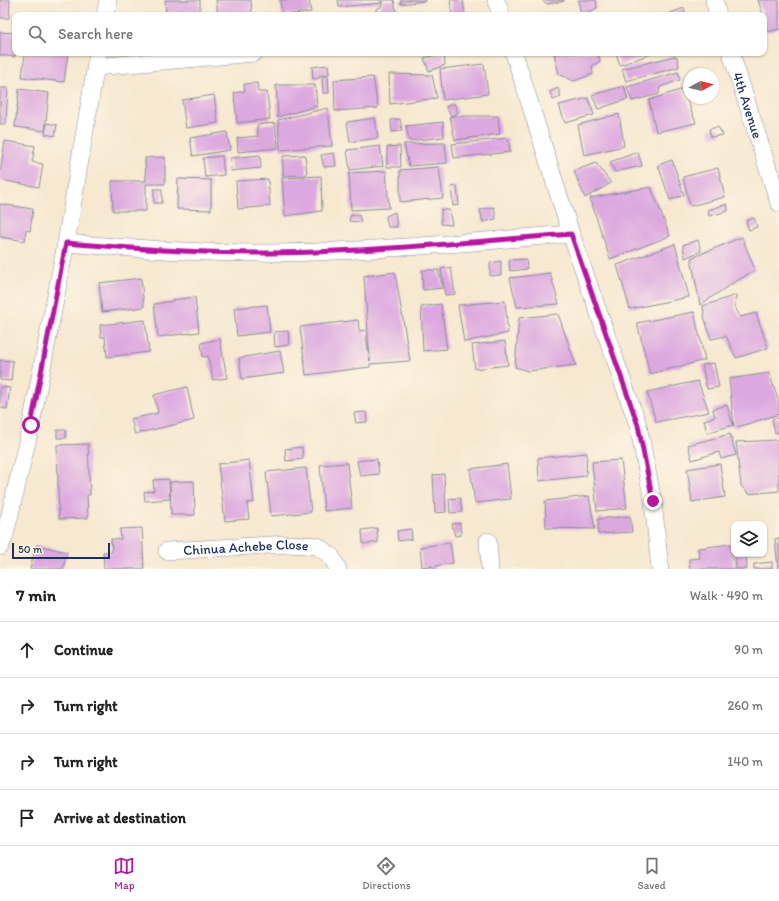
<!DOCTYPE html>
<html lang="en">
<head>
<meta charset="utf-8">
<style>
  body { margin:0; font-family:Itim,sans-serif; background:#f2f2f2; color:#222 }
  .controls { position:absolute; right:12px; bottom:12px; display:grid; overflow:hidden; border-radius:8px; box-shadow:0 1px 3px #0004 }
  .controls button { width:36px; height:36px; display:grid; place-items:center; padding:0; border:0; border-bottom:1px solid #e0e0e0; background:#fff; color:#222; font:20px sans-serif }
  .compass { position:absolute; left:683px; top:68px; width:36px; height:36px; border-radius:50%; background:#fff; box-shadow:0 1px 3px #0004; rotate:82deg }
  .scale { position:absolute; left:12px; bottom:10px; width:98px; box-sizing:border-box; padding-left:4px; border:2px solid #1b2f5e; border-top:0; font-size:11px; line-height:14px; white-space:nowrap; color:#1b2f5e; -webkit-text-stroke:3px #fcf5e5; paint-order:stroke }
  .stop { position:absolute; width:12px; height:12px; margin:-9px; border:3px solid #b5179e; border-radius:50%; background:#fff }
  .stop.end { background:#b5179e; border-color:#fff; box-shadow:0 1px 4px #0008 }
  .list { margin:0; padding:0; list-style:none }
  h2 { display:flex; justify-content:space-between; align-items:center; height:52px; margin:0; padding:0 16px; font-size:17px }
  h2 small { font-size:13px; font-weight:400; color:#767676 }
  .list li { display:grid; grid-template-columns:26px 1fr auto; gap:12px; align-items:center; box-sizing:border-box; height:56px; padding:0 16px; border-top:1px solid #e0e0e0 }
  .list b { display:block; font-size:15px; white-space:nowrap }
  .list em { font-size:13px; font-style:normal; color:#767676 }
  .icon { flex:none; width:22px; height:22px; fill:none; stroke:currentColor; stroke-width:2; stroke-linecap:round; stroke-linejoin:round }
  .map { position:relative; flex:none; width:779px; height:569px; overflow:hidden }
  .search { position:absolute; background:#fff; box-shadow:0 1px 3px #0004; left:12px; right:12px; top:12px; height:44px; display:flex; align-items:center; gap:10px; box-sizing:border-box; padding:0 14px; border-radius:8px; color:#767676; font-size:15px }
  .sheet { height:276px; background:#fff }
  nav { display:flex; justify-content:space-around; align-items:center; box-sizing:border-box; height:56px; border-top:1px solid #e0e0e0; background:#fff; font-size:11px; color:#767676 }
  nav a { display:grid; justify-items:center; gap:2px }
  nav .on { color:#b5179e }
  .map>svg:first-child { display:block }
  .building { fill:#dca8e0 }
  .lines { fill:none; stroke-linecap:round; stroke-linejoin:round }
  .minor-casing { stroke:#898c97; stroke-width:18 }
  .minor { stroke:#fff; stroke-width:17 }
  .route { stroke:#b5179e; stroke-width:5 }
  .labels { text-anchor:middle; stroke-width:4; stroke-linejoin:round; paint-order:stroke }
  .street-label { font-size:14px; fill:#1b2f5e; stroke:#fcf5e5 }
</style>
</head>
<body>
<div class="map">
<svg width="779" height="569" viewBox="0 0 779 569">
  <rect width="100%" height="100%" fill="#fcf5e5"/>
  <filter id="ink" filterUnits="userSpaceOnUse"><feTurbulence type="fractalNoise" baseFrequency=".025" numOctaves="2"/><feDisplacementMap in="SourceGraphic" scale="8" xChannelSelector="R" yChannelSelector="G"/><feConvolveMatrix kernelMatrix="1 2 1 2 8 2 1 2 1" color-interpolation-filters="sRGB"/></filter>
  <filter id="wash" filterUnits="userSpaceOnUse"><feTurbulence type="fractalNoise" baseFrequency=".012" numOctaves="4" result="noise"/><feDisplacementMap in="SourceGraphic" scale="16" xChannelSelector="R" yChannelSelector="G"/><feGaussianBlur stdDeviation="0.9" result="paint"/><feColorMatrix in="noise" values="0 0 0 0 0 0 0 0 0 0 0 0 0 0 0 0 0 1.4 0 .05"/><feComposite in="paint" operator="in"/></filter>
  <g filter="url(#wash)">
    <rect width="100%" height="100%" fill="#f7e8d0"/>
    <g id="blocks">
      <path class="building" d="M0 0H10L9 18H0Z
        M165 0H200V11H187V15H176V12L166 13Z
        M216 0H251L252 15H218Z
        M280 0H309L311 12 282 15Z
        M338 0H381V3L339 7Z
        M383 0H394L397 15H376V9L381 7Z
        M401 0H425V1L401 4Z
        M450 0H463L465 14 452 15Z
        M542 0H564V1L547 4Z
        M578 0H596L597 8 581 15Z
        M758 0H779V29L768 32 764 15H763Z
        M684 8 686 15H665Z
        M0 32 15 33V57L0 55Z
        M25 53H68L64 82 22 77Z
        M444 53 445 65 429 71 424 58Z
        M554 53H598L600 61 592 66 593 74 574 81 559 74Z
        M616 53H654L620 65Z
        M675 56 677 57 679 67 626 81 622 69Z
        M484 64 488 94 443 100 440 69Z
        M328 65 329 74 319 76 320 78 313 79 312 67Z
        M678 72 680 80 660 87 659 94 632 101 627 87Z
        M389 74 432 75 437 98 390 104Z
        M328 76 329 93H323L322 77Z
        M373 77 378 108 335 111 334 80Z
        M257 83 258 92H267L270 119 237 123 234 93 245 91 244 84Z
        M276 85H315L317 106 278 117Z
        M624 86 628 99 598 109 592 95Z
        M0 88H8L6 124H0Z
        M558 88 561 97 553 100 550 92Z
        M19 89 49 93 45 131 15 127Z
        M683 89 696 123 656 132 649 100Z
        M214 95 218 123 186 128 182 100Z
        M588 98 594 115 565 123 559 105Z
        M454 103 458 113 451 116 446 107Z
        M328 108 332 146 280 150 278 120Z
        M619 114 624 146 584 155 578 125Z
        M450 116H498L500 134 455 140Z
        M375 118 378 138 350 142 347 122Z
        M400 119 402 131 392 132 391 120Z
        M443 122 444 137 409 141 406 126Z
        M47 123 57 125 55 136 45 134Z
        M275 123 278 148 238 152 237 138 258 136 257 125Z
        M718 127 723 135 711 137 709 129Z
        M227 132 230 150 193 156 190 138Z
        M508 138 510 152 454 158 452 144Z
        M5 141 35 146 32 162 43 164 39 187 0 180V172Z
        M445 143 447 163 409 166 404 144Z
        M380 146 383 166 350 170 347 150Z
        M400 146 401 167H387V147Z
        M638 152 642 166 615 172 610 162Z
        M334 153 336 166 324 167 321 155Z
        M260 155 261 168 231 171 230 158Z
        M305 155 307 175 283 176V156Z
        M222 156 224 175 205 177 203 158Z
        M165 157V184H146V211H113L112 181H146L145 158Z
        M672 160 684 195 670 200 658 165Z
        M596 163 611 183 585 198 574 171Z
        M439 167 443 198 400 202V170Z
        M718 168 725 197 690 206 683 177Z
        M386 171 389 208 351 210 349 173Z
        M321 176 322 211 285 216 282 178Z
        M178 179 211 180V210L177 209Z
        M268 179 270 206 238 209 236 181Z
        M457 186 459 205 453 206 451 187Z
        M651 187 670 236 610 259 590 198Z
        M154 189H162V203H154Z
        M0 204 33 209 30 231 26 230 25 241 0 237Z
        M727 204 728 211 709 216 708 210Z
        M494 207 496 219 483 222 480 210Z
        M441 209 449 210 452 225 441 224Z
        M395 212 397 227H388L386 216Z
        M351 215H359L361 222 349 221Z
        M754 218 757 227 749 230 746 221Z
        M742 237 755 270 733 283 700 305 691 258Z
        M698 240 701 251 685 258 683 245Z
        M675 244 689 297 630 309 617 265Z
        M526 259 527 269 510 271 509 260Z
        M501 261V275L490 276V263Z
        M451 267 455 294 445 295 441 269Z
        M422 270H438L443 288 423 290Z
        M395 272 410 361 370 364V367L306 375 300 327 358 320 359 331 365 330 370 361 364 276Z
        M550 273 559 304 517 307 510 278Z
        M141 278 144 307 102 312 99 283Z
        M736 295 735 307 740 317 756 313 768 348 736 358 726 336 711 339 704 316 703 306Z
        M195 297 199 332 158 337 154 304 173 301 172 300Z
        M505 301 508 333 464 342 458 305Z
        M441 304 447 349 423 351 421 307Z
        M267 305 270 332 237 336 234 308Z
        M694 312 705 360 650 374 637 323Z
        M558 314 576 365 528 371 515 367 519 318Z
        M145 320 149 352 107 357 105 337H101L100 325Z
        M288 331 289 345 275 347 274 332Z
        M220 339 227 378 213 380 208 356 203 357 201 343Z
        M505 341 508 365 475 369 472 345Z
        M280 351 284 373 242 379 239 358Z
        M0 360 13 361 11 381 0 380Z
        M714 363 719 387 707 389 702 365Z
        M769 373 779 402V414L734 428 729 379Z
        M698 381 709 412 656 422 647 392Z
        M0 387 10 388 7 409 0 408Z
        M187 387 194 420 135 434 131 419 158 413 154 395Z
        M727 405 733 425 707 433 704 420 715 417 713 409Z
        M366 412 367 422 356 423 354 413Z
        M779 418V432L775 433 772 419Z
        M57 430H66V438H57Z
        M730 434 736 455 721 459 719 452 692 460 688 445Z
        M778 440 779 447V491L749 494 741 486 736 442Z
        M88 444 90 495H87L88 518 59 519 57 445Z
        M302 447 303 459 286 461 285 449Z
        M587 453 586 476 539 481 538 458Z
        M377 459 379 474 360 476 357 461Z
        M249 460 254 502 247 503 249 519 225 521 218 464Z
        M621 460 627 508 597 511 592 462Z
        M347 463 352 508 324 511 320 465Z
        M507 464 511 499 475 503 470 469Z
        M720 464 725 497 692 502 687 469Z
        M306 468 311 512 271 516 266 472Z
        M444 474 446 512 435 513 433 475Z
        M169 479 170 499 145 501 144 492 154 491 153 480Z
        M194 481 195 515H171L170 482Z
        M589 496 595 529 546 528 545 501Z
        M460 498 462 512 450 513 449 499Z
        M630 516 632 532 598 534V519Z
        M460 523 461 535 455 536 452 524Z
        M142 528 144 569H104L103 552H112L111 539H121L120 529Z
        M377 528 378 542 363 544 362 530Z
        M411 529 412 539 398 541 397 531Z
        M779 538V569H778L775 539Z
        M450 543 453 563 435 566V569H421L433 566 422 567 420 547Z
        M731 544 734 569H690L689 559 700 558 698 548Z
        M36 545 67 552 63 569H30Z
        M735 554H746L747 569H736Z
        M772 562V569H754V564Z"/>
    </g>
  </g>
  <g filter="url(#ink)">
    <use href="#blocks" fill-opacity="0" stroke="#898c97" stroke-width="1"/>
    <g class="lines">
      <defs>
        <g id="minor">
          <path d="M496 0 501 15"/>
          <path d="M714 0 718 15"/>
          <path d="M105 15 108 0"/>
          <path d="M514 53 571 234 638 425 653 501 660 569"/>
          <path id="s1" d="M731 53 779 203"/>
          <path d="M95 67 254 53"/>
          <path d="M66 243C130 248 193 253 257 253 361 253 466 242 571 234"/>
          <path d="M488 541 490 569"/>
          <path d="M0 547 5 535 31 425 66 243 98 53"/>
          <path id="s2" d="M167 551 289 544 317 546 331 556 338 569"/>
        </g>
      </defs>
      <use href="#minor" class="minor-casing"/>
      <use href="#minor" class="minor"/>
    </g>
  </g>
  <g class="lines" filter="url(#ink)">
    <path class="route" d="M31 425 66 243C130 248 193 253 257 253 361 253 466 242 571 234L638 425 653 501"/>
  </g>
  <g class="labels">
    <g class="street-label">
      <text dy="5" stroke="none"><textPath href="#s1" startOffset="55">4th Avenue</textPath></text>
      <text dy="5" stroke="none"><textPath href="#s2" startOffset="79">Chinua Achebe Close</textPath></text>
    </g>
  </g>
</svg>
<div class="controls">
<button><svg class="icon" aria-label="layers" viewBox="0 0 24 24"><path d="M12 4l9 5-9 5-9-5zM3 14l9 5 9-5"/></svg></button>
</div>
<svg class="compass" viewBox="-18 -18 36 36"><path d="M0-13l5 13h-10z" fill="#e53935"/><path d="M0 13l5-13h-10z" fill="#767676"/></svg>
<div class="scale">50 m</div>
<div class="stop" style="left:31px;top:425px"></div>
<div class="stop end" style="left:653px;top:501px"></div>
<div class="search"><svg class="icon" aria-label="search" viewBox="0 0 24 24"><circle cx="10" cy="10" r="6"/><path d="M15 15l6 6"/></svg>Search here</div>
</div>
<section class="sheet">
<h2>7 min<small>Walk · 490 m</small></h2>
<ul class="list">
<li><svg class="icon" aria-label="ahead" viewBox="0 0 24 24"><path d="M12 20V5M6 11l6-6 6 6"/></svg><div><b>Continue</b></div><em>90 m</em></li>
<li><svg class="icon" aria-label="right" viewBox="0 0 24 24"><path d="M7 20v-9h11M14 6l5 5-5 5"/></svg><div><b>Turn right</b></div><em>260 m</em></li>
<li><svg class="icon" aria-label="right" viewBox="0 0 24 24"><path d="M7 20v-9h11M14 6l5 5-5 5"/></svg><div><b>Turn right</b></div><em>140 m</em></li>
<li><svg class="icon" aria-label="arrive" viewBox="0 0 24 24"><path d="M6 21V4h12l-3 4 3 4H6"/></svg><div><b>Arrive at destination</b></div></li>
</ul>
</section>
<nav>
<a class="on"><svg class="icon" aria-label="map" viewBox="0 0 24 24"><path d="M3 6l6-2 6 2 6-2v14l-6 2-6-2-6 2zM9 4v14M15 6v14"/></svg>Map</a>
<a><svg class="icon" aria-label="directions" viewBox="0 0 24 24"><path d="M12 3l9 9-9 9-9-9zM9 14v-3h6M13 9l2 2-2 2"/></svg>Directions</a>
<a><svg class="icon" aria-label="saved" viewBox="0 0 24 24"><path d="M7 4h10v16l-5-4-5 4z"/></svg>Saved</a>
</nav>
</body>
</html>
